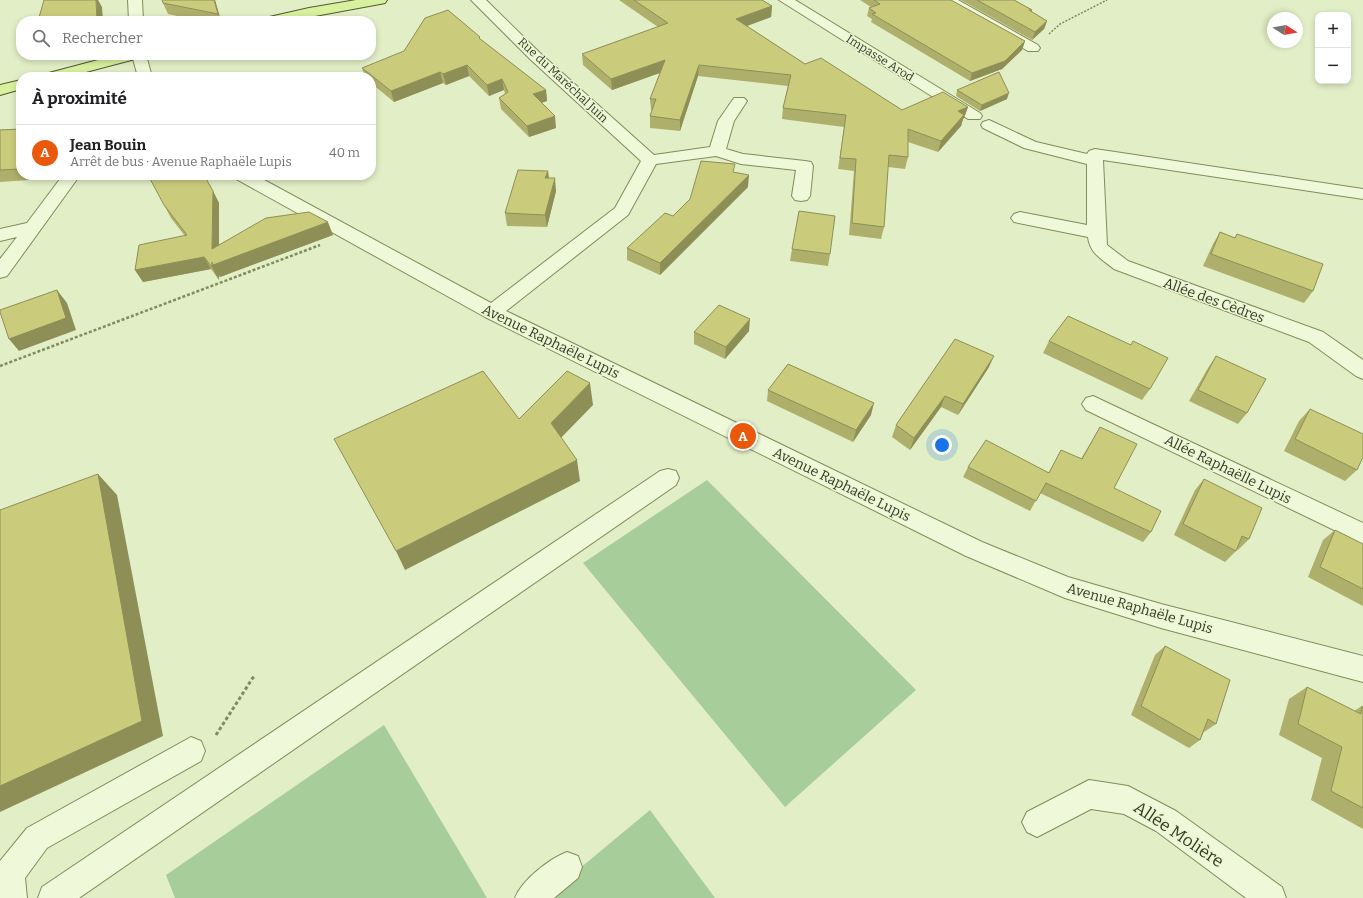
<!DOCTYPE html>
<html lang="fr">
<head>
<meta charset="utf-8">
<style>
  body { margin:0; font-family:Bitter,serif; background:#f6f6f6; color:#202124 }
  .controls { position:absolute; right:12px; top:12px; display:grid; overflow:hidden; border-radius:8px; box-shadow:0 2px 6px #0003 }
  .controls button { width:36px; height:36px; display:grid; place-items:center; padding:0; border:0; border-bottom:1px solid #e0e0e0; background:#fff; color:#202124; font:20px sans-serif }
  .compass { position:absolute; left:1267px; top:12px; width:36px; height:36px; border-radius:50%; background:#fff; box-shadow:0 2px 6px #0003; rotate:101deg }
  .you { position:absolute; left:942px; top:445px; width:14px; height:14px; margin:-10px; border:3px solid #fff; border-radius:50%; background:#1a73e8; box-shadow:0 0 0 6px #1a73e833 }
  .badge { display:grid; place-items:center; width:26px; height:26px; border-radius:50%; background:#ea580c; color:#fff; font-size:13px; font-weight:700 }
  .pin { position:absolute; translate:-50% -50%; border:2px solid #fff; box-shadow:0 1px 4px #0006 }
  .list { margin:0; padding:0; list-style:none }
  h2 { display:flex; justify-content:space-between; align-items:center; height:52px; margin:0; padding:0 16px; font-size:17px }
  h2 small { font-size:13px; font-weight:400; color:#757577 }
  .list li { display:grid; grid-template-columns:26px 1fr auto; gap:12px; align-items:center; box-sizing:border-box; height:56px; padding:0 16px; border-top:1px solid #e0e0e0 }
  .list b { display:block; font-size:15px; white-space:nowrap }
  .list p { margin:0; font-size:13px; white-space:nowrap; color:#757577 }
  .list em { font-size:13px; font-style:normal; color:#757577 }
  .icon { flex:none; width:22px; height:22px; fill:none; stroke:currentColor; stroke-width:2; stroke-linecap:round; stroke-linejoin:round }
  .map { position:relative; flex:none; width:1363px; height:898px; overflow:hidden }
  .search { position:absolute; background:#fff; box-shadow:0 2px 6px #0003; left:16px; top:16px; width:360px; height:44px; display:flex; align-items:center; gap:10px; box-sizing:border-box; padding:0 14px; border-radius:16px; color:#757577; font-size:15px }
  .panel { position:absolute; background:#fff; box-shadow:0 2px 6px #0003; left:16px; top:72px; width:360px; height:108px; border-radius:16px }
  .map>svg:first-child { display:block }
  .green { fill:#a7cd9a }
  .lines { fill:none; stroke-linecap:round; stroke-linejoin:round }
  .minor-casing { stroke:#838a5b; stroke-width:2 }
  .major-casing { stroke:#555830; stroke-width:2 }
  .path-far2 { stroke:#838a5b; stroke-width:1.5; stroke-dasharray:2 1.5; stroke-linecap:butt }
  .path-far1 { stroke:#838a5b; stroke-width:2.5; stroke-dasharray:3 2; stroke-linecap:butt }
  .path { stroke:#838a5b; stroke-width:3; stroke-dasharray:3.5 2.5; stroke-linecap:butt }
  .minor { fill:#eff9d9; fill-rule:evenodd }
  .major { fill:#d8f19e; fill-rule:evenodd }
  .wall { fill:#aeaf6b }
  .shaded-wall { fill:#8d8f57 }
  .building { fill:#cacc7c; stroke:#8d8f57 }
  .labels { text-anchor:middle; stroke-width:3; stroke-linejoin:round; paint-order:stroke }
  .far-street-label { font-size:12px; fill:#373a1f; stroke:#ebf6d6 }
  .street-label { font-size:14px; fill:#373a1f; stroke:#ebf6d6 }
  .near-street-label { font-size:17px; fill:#373a1f; stroke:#ebf6d6 }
</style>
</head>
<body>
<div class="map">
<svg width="1363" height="898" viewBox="0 0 1363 898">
  <rect width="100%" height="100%" fill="#e2eec6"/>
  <path class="green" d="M707 480 916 690 785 807 583 563Z
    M384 725 487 898H175L166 875Z
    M650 810 715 898H544Z"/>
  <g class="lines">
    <defs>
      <path id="minor" d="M128 0H142L143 21H129Z
        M471 0H486L540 53 654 155 710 147 718 121 734 98H744L747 101 734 121 726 149 743 154 805 161 811 162 813 166 810 196 807 200 801 201 795 200 792 196 796 170 741 164 716 156 656 164 628 215 506 311 982 542 1068 577 1161 604 1363 656V682L1161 628 1065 598 966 556 485 317 236 179 234 175H255L491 303 615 208 641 161 530 59Z
        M779 0H795L980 113 982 116 980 119H968Z
        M941 0H958L1038 45 1040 48 1038 51H1028L943 3Z
        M132 55H146L152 77H138Z
        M989 120 1036 142 1087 154 1089 151 1095 149 1363 189V199L1103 160 1107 245 1128 261 1323 332 1363 360V379L1356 376 1309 342 1114 269C1102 259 1090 254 1088 237L1014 222 1011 218 1014 214 1020 212 1087 225V164L1024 148 983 128 981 125 983 122Z
        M63 175H80L7 276 0 278V259L17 237 0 241V229L27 223Z
        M1093 396 1363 523V544L1086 410 1082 404 1086 398Z
        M668 469 676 471 679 478 676 485 79 898H38L42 887 660 471Z
        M191 737 201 741 205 751 201 761 47 848 25 878 27 898H0V861L27 828Z
        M1089 780 1128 786 1176 811 1282 887 1286 898H1246L1156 831 1124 814 1091 809 1037 837 1027 832 1022 822 1027 812Z
        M567 852 578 856 582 867 578 878 554 898H515C522 880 549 859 567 852Z"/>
      <path id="major" d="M356 0H387L385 3 380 4 288 21H263L265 18 309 8Z
        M117 55H141L139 58 67 77H43L45 74Z
        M21 80V89L0 95V85Z"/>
    </defs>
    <use href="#minor" class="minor-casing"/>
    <use href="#major" class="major-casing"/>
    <path class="path-far2" d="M1049 34 1060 24 1107 0"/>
    <path class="path-far1" d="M0 366 320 245"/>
    <path class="path" d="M216 735 254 676"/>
    <use href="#minor" class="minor"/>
    <use href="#major" class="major"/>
  </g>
  <path class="wall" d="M215 0 221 21H200L168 14 163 3Z
    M619 0H762L772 6 771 17 747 26 805 64 902 110 968 107 964 118 963 119 961 126 938 152 908 142V157L905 169 888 167 884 227 881 239 849 235 854 171 838 169 844 127 782 119 783 108 788 86 698 76 680 131 650 128V116L652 110H651L650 99 660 73 612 90 583 65 582 54 658 27Z
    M860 0H951L1025 41 1022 50 1002 69 970 81 871 22 872 19 867 16 869 8 871 7Z
    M961 0H1014L1032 10 1031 12 1047 21 1044 29 1032 40Z
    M481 40 546 90 547 101 541 103 556 128 529 137 501 109 499 98 505 94 504 90 489 96 469 76 446 85 443 83 394 102 371 83V77H365L362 68Z
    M957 90 1007 99 980 111 956 96Z
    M21 129V175H32L29 180 0 182V130Z
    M548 171 549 178 556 191 547 227 507 226 505 213Z
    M734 172 748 187 660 275 627 260V248L673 216Z
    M179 175 181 178 213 191 219 203V245L333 235 220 277 219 275V280L211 269 143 282 135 270 185 236 171 218 164 205Z
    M1220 232 1234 238 1237 234 1313 291 1304 303 1203 266 1213 244Z
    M792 249 830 254 828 266 790 261Z
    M749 331 725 359 694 344V332Z
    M1049 341 1150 389 1142 400 1043 353Z
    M1216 356 1247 413 1238 424 1189 401 1208 368Z
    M989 367 958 415 941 407 910 450 892 437 896 425Z
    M768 390 871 415 853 442 767 401Z
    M1310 409 1357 470 1345 481 1284 451 1299 421Z
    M1100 427 1114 488 1151 532 1143 542 1040 493 1030 511 963 477 968 467 1049 472 1061 450 1081 459Z
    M1204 479 1249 539 1238 550 1237 549 1236 551 1225 562 1174 535 1195 490Z
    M1335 530 1363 544V606L1308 577 1323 540Z
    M1165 646 1216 724 1204 732V731L1200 740 1189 748 1131 715 1155 655Z
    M1307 687 1354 711 1362 706 1363 707V829L1311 800 1322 758 1279 735 1289 699Z"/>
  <path class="shaded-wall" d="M96 0H98L102 7 103 21H97Z
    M214 0H215L221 21 218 14Z
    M772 6 771 17 736 30V19Z
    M1047 21 1044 29 1032 40 1035 32Z
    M1025 41 1022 50 1002 69 970 81 972 73Z
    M37 55H56L39 58Z
    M665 60V71L612 90 611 79Z
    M467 65 469 76 446 85 443 74Z
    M699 65 698 76 680 131V120Z
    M440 72 443 83 394 102 391 91Z
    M502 79 504 90 489 96 487 85Z
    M546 90 547 101 534 105 533 94Z
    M1009 93 1007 99 980 111 982 105Z
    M968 107 964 118 963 119 961 126 938 152 941 141 958 111Z
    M555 116 556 128 529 137 527 126Z
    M548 171 549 183 545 178Z
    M25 175H32L29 180Z
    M749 175 748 187 660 275V263Z
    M555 178 556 191 547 227 545 215Z
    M213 191 219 203V261L212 249Z
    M328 222 333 235 220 277 219 275V280L212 267V262Z
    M204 257 211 269 143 282 135 270Z
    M57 290 67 303 76 330 19 351 9 339Z
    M750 319 749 331 725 359 726 347Z
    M994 356 989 367 958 415 963 404Z
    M590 383 593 405 555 444 551 423Z
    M945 396 941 407 910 450 914 438Z
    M874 403 871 415 853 442 856 430Z
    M577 460 580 481 405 570 396 551Z
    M98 474 117 495 163 736 0 812V786Z"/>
  <path class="building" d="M44 0H96L97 21H38Z
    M162 0H214L218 14 163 3Z
    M634 0H762L772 6 736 19 805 64 821 58 902 110 943 92 968 107 958 111 964 115 941 141 908 129V157L889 155 884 227 852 223 856 159 840 158 846 115 783 108 791 75 699 65 680 120 650 116 656 99H650L665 60 611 79 582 54 668 23Z
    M874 0H951L1025 41 1005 61 972 73 872 14 876 13 869 8 880 4Z
    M977 0H1014L1032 10H1029L1047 21 1035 32Z
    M448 10 480 37 479 38 546 90 533 94 555 116 527 126 499 98 508 92 502 79 487 85 467 65 443 74 440 72 391 91 362 68 404 51 425 18Z
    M999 72 1009 93 982 105 957 90Z
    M21 129V167L20 169 0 170V130Z
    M701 161 735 164 733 172 749 175 660 263 627 248 665 213 673 216 690 199Z
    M518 170 548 171 545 178H555L545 215 505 213Z
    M148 175H179L180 179 191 175H204L213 191 212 249 266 218 309 212 328 222 213 265 212 262V267L204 257 135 270 139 245 187 235 164 205Z
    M799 211 835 216 830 254 792 249Z
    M1220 232 1235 238 1237 234 1323 264 1313 291 1211 254Z
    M57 290 66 318 9 339 0 312V310Z
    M719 305 750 319 726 347 694 332Z
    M1068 316 1131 345 1133 341 1168 358 1150 389 1049 341Z
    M955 339 994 356 963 404 945 396 914 438 896 425Z
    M1216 356 1266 379 1247 413 1198 390Z
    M788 364 874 403 856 430 768 390Z
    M483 371 519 419 567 371 590 383 551 423 577 460 396 551 334 439Z
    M1310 409 1363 434V457L1357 470 1295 439Z
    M1100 427 1137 444 1114 488 1161 511 1151 532 1046 483 1036 501 968 467 986 440 1049 473 1061 450 1082 459Z
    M98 474 142 721 0 786V510Z
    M1204 479 1262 508 1249 539 1242 536 1236 551 1183 524Z
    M1335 530 1363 544V589L1320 567Z
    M1165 646 1230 680 1216 724 1208 719 1200 740 1141 706Z
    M1307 687 1361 714 1362 706 1363 707V808L1331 791 1342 747 1298 724Z"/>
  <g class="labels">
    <g class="far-street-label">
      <text transform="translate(880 58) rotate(32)" y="4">Impasse Arod</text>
      <text transform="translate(563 80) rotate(43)" y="4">Rue du Maréchal Juin</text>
    </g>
    <g class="street-label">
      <text transform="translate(1214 300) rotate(20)" y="5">Allée des Cèdres</text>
      <text transform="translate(551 341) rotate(26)" y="5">Avenue Raphaële Lupis</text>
      <text transform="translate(1228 469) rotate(26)" y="5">Allée Raphaëlle Lupis</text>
      <text transform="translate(842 484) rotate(26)" y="5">Avenue Raphaële Lupis</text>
      <text transform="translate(1140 608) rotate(16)" y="5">Avenue Raphaële Lupis</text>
    </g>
    <g class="near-street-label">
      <text transform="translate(1179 834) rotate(34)" y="6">Allée Molière</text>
    </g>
  </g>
</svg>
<div class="controls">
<button>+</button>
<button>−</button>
</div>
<svg class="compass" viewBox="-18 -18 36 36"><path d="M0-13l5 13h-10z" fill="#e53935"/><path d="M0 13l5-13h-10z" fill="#757577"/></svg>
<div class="you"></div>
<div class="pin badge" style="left:743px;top:436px">A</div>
<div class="search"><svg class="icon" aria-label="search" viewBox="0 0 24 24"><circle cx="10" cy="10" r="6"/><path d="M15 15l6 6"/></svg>Rechercher</div>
<section class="panel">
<h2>À proximité<small></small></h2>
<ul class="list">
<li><span class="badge">A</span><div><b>Jean Bouin</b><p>Arrêt de bus · Avenue Raphaële Lupis</p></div><em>40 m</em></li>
</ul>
</section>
</div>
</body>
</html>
